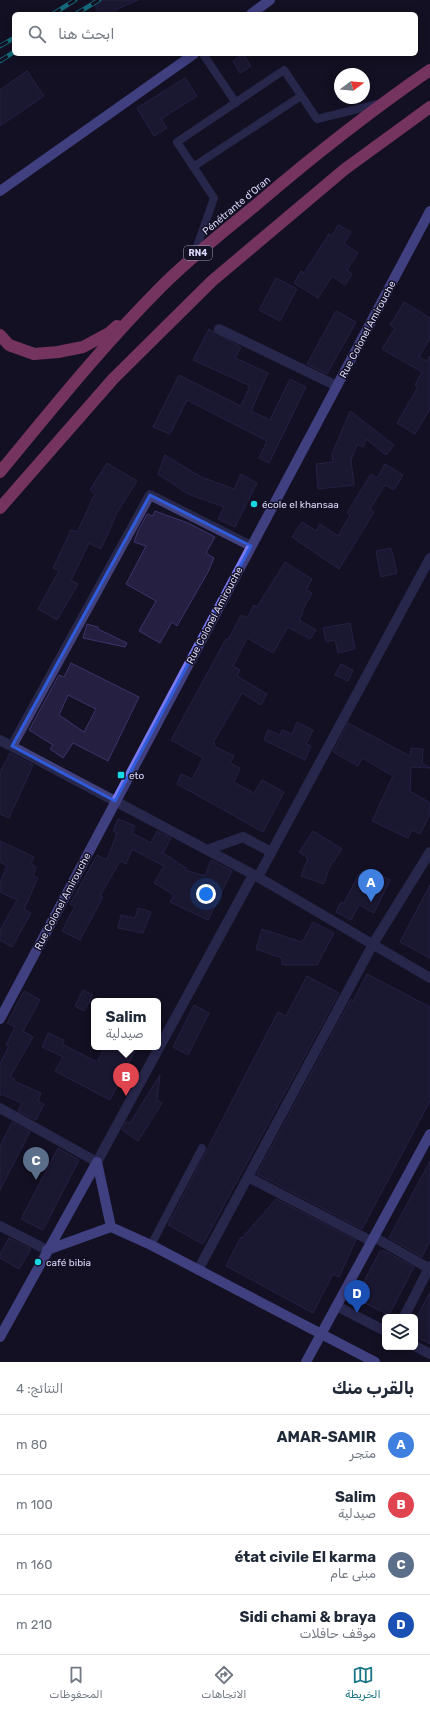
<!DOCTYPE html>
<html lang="ar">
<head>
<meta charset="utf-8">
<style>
  body { margin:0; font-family:Rubik,Vazirmatn,sans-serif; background:#f2f2f3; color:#1f2937; direction:rtl }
  .controls { position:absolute; right:12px; bottom:12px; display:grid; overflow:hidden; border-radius:6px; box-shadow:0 2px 10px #0003 }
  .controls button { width:36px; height:36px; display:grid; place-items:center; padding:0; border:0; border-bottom:1px solid #e0e1e3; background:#fff; color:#1f2937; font:20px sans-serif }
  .compass { position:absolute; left:334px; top:68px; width:36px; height:36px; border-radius:50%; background:#fff; box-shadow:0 2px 10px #0003; rotate:74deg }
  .you { position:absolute; left:206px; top:894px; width:14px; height:14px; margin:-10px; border:3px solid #fff; border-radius:50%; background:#1a73e8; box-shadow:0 0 0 6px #1a73e833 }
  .badge { display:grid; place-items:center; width:26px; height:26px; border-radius:50%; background:#1c7785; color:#fff; font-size:13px; font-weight:700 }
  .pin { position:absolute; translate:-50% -33px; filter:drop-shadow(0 1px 2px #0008) }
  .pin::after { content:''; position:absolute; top:21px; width:14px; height:12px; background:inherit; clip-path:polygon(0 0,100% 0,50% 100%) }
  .popup { position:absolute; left:91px; top:998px; width:70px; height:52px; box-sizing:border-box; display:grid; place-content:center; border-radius:6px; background:#fff; filter:drop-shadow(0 1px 3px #0005); font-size:13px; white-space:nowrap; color:#747a83 }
  .popup b { font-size:15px; color:#1f2937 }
  .popup::after { content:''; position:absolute; left:50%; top:100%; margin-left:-8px; border:8px solid transparent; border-top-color:#fff }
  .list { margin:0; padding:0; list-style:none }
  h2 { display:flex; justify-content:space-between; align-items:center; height:52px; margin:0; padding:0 16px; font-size:17px }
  h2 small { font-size:13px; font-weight:400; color:#747a83 }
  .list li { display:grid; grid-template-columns:26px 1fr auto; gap:12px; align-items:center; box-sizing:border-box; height:60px; padding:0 16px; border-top:1px solid #e0e1e3 }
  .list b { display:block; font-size:15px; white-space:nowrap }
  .list p { margin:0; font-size:13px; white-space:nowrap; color:#747a83 }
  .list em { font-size:13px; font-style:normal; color:#747a83 }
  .icon { flex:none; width:22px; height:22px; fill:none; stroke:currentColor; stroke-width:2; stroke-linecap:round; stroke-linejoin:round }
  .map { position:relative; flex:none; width:430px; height:1362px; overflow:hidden; direction:ltr }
  .search { position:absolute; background:#fff; box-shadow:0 2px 10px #0003; left:12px; right:12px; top:12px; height:44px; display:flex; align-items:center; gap:10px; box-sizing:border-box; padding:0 14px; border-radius:6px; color:#747a83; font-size:15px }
  .sheet { height:292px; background:#fff }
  nav { display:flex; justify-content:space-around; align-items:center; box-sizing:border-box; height:56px; border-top:1px solid #e0e1e3; background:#fff; font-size:11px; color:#747a83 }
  nav a { display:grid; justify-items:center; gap:2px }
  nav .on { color:#1c7785 }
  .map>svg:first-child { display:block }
  .building { fill:#251f42; stroke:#3d336b; fill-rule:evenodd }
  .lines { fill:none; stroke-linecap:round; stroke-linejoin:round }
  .lane { stroke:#41417d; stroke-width:8 }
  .street { stroke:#41417d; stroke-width:10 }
  .secondary { stroke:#7878f1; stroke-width:10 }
  .highway { stroke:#ee5ea8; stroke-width:12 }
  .rail-casing { stroke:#18d7e5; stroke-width:4.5 }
  .rail { stroke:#131123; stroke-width:3; stroke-dasharray:9; stroke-linecap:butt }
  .marked { fill:none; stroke:#305cdc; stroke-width:3; stroke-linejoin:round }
  .poi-dot { fill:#18d7e5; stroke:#131123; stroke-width:1.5 }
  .labels { text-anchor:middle; stroke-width:3; stroke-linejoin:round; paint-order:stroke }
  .shield { fill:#131123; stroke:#9e9cba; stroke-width:1 }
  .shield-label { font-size:9px; font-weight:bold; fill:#dad7fb }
  .street-label { font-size:10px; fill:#dad7fb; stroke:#131123 }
  .poi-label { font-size:10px; fill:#dad7fb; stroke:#131123; text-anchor:start }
</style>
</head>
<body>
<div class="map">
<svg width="430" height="1362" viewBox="0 0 430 1362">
  <rect width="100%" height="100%" fill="#131123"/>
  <path class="building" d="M93 0H138L115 10 117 14H99Z
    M243 54 251 66 240 73 233 61Z
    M27 71 44 96 0 126V90Z
    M185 78 197 96 161 119 167 128 154 136 137 108Z
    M338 225 351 232 344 244 358 253 347 270 352 274 345 285 332 276 318 298 294 283 301 271 304 273 329 234 332 236Z
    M276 278 297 289 280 321 259 310Z
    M404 302 430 318V338L419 357 427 361 430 356V409L415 434 397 423 418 387 415 385 422 372 382 349 395 328 390 325Z
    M336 311 356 322 327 374 307 364Z
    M209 329 241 347 235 358 268 373 251 411 270 420 290 379 306 387 269 463 259 458 267 441 187 400 170 434 153 427 179 375 241 406 250 386 193 360Z
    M350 411 394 445 386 455 366 439 363 447 357 444 351 460 354 485 318 489 316 464 333 462 332 454Z
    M165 455 201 477 234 489 241 474 257 483 235 527 218 519 224 507 188 494 158 474Z
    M107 463 137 481 118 511 101 549 89 543 71 580 78 584 57 620 38 609 59 571 53 568 71 530 77 532 95 494 90 490Z
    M385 464 403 475 394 490 385 485 370 509 374 512 339 569 292 537 302 522 316 531 320 524 338 536 350 515 347 513 371 474 377 478Z
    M155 511 188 523 215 537 206 553 214 558 208 572 177 626 172 622 160 643 139 631 156 601 126 584 146 546 134 542 138 531 147 514 153 516Z
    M391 548 397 573 381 577 376 551Z
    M285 562 312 579 306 590 312 593 302 611 303 612 299 620 316 630 310 639 288 627 273 653 247 638 233 666 240 670 237 676 267 694 261 705 242 693 213 743 215 744 214 746 234 756 230 763 240 768 234 782 254 793 262 780 284 792 263 832 177 784 181 774 192 779 203 758 171 740 226 639 228 640 241 615 247 618 254 605 257 607Z
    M350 623 355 649 338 653 335 640 326 642 323 628Z
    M87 624 98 627V629L127 643 125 647 83 638Z
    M71 663 139 697 108 761 73 743 63 758 50 749 53 745 29 730 59 675 64 677ZM68 695 96 709 84 732 59 715Z
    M341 664 353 670 348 681 335 675Z
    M297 722 313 730 306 744 311 746 305 760 264 740 268 730 280 735 282 730 292 734Z
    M348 723 410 756 411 748 423 749 422 763 430 768 411 767 410 791 430 803V815L420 834 412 830 408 838 372 821 393 776 362 758 358 766 333 752Z
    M10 753 33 765 9 818 0 814V772Z
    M118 819 135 826 132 833 151 843 157 831 171 838 163 853 186 868 185 870 205 876 211 860 232 871 208 920 170 902 174 895 154 883 164 866 132 849 126 864 120 861 100 896 103 897 80 940 62 931 75 906 70 904 97 855 107 860 117 833 113 831Z
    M313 831 342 849 329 868 324 884 301 876 308 858 299 852Z
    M0 841 34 857 31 864 36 867 33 876 38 878 24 909 31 913 12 947 0 940V930L17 900 0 892V882L7 866 0 862Z
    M359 874 374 881 377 874 390 880 374 913 359 905 351 920 336 912 341 902 344 903Z
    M430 885V958L400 942Z
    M138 908 151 912 143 933 118 928 121 915 135 918Z
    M313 922 334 933 317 965H282V958L256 949 262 929 302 942Z
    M367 974 430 1007V1101L362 1229 257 1174 351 999 353 1001Z
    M307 976 339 993 203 1244 168 1225 278 1012 286 1016Z
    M83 990 93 995 84 1011 75 1006Z
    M24 991 40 1000 23 1031 33 1037 10 1077 15 1079 14 1081 41 1093 38 1101 44 1104 36 1120 18 1111 22 1103 1 1094 0 1096V1064L9 1046 6 1045 15 1027 7 1023Z
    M194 1005 209 1013 188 1055 173 1047Z
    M48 1033 64 1040 62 1044 97 1062 105 1047H137L110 1100 55 1071 63 1057 42 1047Z
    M160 1075 157 1100 162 1103 138 1141 122 1130 126 1122 130 1123Z
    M12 1122 30 1132 0 1190V1146Z
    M58 1148 79 1160 43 1230 21 1219Z
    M430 1161V1241L422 1257 389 1238Z
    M276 1199 356 1240 339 1277 333 1274 313 1313 226 1266 241 1237 242 1238Z
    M9 1238 31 1249 19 1269 0 1258V1254Z
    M383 1250 414 1267 389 1315 355 1298 380 1251 382 1252Z
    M430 1292V1344L415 1336V1321Z"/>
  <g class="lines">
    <path class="lane" d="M203 54 236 103
      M193 167 301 96
      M194 255 214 198 177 142 284 70 317 119 378 104
      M151 1245 202 1148"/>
    <path class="street" d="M219 329 337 386
      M0 740 258 877 430 978
      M12 746 150 495 251 546
      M207 850 243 837 271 852
      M258 877 430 558
      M0 1108 97 1162 253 875
      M248 1177 371 1241
      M0 1226 47 1250
      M374 1237 430 1269
      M198 1270 373 944 430 852
      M337 1306 385 1331
      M404 1317 430 1266
      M415 1346 430 1354"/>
    <path class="secondary" d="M251 14 270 0
      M0 191 194 54
      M0 1019 430 211
      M97 1162 111 1227
      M47 1250 111 1227 151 1245 375 1362
      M0 1337 97 1162
      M306 1362 430 1134"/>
    <path class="highway" d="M0 335 9 345 34 354 58 352 83 347 109 333 117 326
      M0 472C52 409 104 344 162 286 191 257 224 231 256 205 312 157 369 112 430 70
      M0 508 113 379 212 281 345 169 430 107"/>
    <defs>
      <path id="rail" d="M53 14 75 0
        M76 14 99 0
        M0 46 14 38
        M0 61 14 52"/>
    </defs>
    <use href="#rail" class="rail-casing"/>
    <use href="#rail" class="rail"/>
  </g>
  <path d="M0 0H430V1362H0ZM150 495 251 546 115 801 12 746Z" fill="#131123" fill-opacity=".55" fill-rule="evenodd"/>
  <path class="marked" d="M150 495 251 546 115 801 12 746Z"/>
  <g class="poi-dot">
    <circle cx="254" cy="504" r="4"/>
    <rect x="117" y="771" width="8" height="8" rx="2"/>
    <circle cx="38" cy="1262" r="4"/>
  </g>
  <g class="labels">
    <rect class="shield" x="184" y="246" width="28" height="14" rx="3"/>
    <g class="shield-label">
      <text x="198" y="256">RN4</text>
    </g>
    <g class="street-label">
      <text transform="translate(236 205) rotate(-40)" y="4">Pénétrante d'Oran</text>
      <text transform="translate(367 329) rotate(-62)" y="4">Rue Colonel Amirouche</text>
      <text transform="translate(214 615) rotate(-62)" y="4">Rue Colonel Amirouche</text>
      <text transform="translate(62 901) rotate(-62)" y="4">Rue Colonel Amirouche</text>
    </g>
    <g class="poi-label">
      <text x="262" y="508">école el khansaa</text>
      <text x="129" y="779">eto</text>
      <text x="46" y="1266">café bibia</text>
    </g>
  </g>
</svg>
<div class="controls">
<button><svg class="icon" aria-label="layers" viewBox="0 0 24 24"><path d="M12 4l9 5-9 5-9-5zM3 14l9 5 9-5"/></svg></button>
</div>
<svg class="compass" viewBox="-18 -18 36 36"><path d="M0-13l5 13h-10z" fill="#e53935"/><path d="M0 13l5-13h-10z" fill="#747a83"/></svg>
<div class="you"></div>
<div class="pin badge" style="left:371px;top:902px;background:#3f7fe0">A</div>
<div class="pin badge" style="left:126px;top:1096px;background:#e0444e">B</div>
<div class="popup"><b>Salim</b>صيدلية</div>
<div class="pin badge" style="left:36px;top:1180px;background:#5c6f8a">C</div>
<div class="pin badge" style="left:357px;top:1313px;background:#1a4fb4">D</div>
<div class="search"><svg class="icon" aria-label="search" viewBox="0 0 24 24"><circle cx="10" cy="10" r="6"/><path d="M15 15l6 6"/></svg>ابحث هنا</div>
</div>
<section class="sheet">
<h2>بالقرب منك<small>النتائج: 4</small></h2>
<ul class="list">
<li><span class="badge" style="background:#3f7fe0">A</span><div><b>AMAR-SAMIR</b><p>متجر</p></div><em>80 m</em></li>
<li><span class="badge" style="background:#e0444e">B</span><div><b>Salim</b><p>صيدلية</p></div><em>100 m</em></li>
<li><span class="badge" style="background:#5c6f8a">C</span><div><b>état civile El karma</b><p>مبنى عام</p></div><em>160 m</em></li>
<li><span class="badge" style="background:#1a4fb4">D</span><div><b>Sidi chami &amp; braya</b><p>موقف حافلات</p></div><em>210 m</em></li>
</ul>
</section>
<nav>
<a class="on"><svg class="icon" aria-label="map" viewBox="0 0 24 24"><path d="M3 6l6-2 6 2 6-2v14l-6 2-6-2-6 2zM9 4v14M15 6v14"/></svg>الخريطة</a>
<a><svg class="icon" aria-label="directions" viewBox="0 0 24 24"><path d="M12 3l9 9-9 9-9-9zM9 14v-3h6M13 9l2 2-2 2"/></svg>الاتجاهات</a>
<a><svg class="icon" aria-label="saved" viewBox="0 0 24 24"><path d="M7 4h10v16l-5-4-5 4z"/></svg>المحفوظات</a>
</nav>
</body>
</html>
